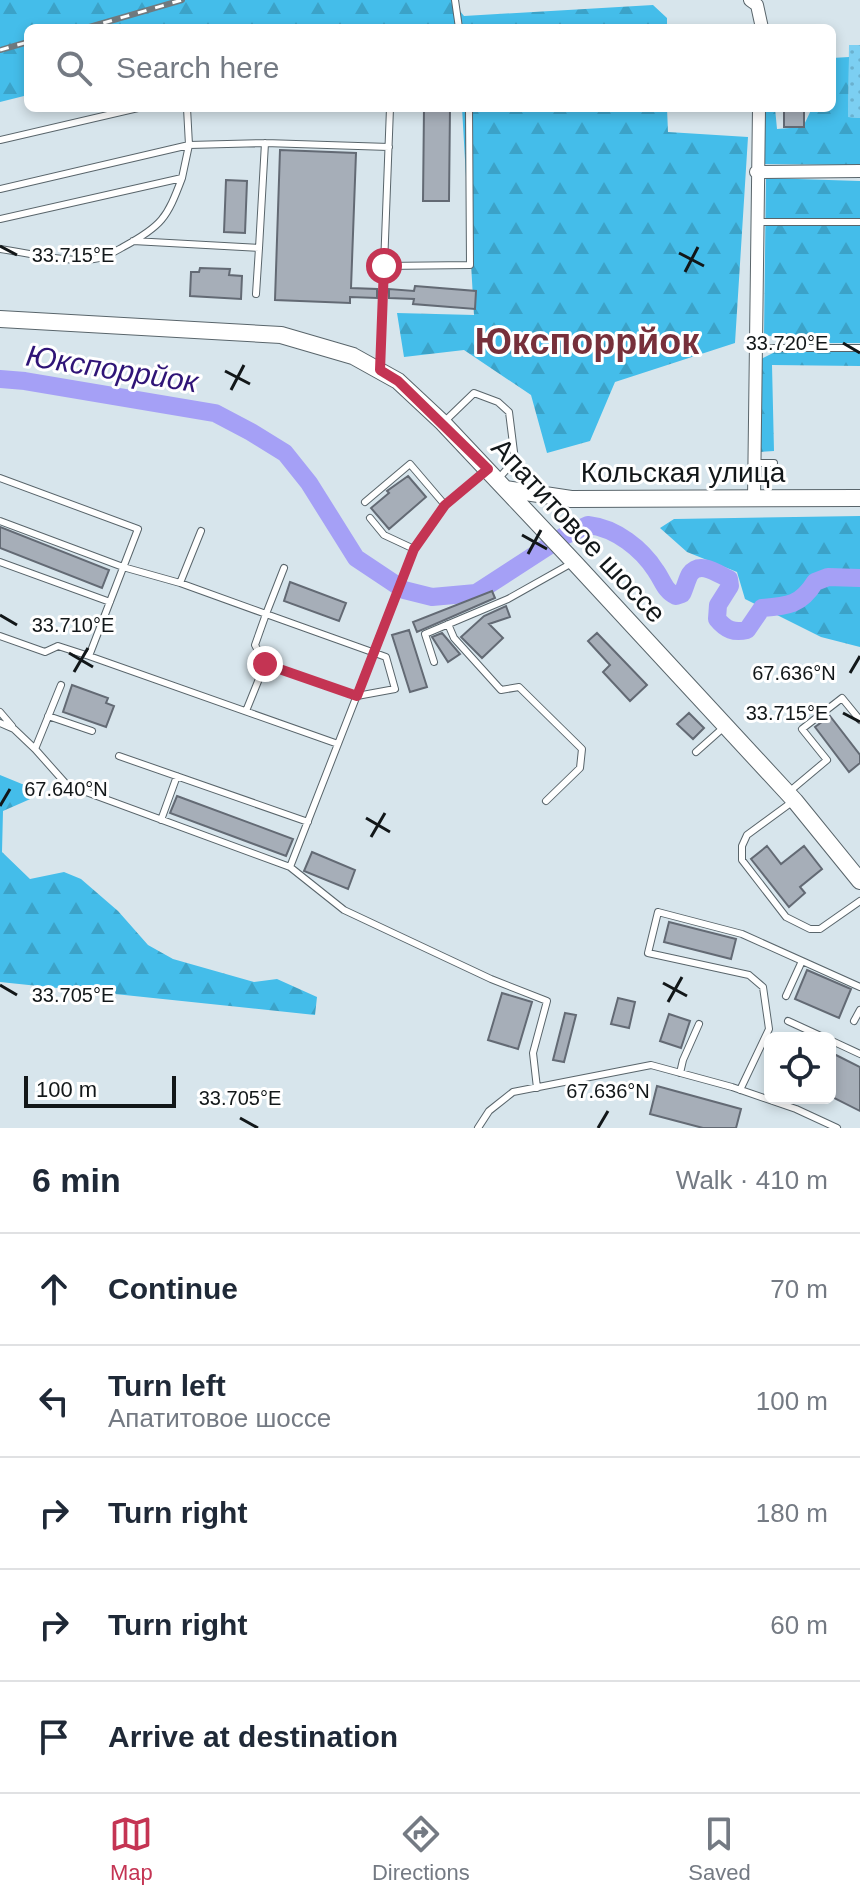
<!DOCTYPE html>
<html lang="en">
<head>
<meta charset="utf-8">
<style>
  body { margin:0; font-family:Helvetica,sans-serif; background:#f6f6f7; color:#1f2937 }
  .controls { position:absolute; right:24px; bottom:24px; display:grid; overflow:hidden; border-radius:12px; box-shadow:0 4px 12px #0003 }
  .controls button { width:72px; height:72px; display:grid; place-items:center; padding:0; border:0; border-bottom:2px solid #e0e1e3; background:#fff; color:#1f2937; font:40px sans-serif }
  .scale { position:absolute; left:24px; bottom:20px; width:152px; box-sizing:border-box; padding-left:8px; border:4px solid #121719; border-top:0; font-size:22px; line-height:28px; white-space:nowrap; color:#121719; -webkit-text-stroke:6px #fff; paint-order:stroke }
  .stop { position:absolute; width:24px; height:24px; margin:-18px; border:6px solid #c43453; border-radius:50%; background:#fff }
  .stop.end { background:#c43453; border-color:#fff; box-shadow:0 2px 8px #0008 }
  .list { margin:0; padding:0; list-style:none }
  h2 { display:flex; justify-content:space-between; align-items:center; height:104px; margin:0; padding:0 32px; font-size:34px }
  h2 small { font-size:26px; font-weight:400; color:#747a83 }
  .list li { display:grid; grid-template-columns:52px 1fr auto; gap:24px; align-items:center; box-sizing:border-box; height:112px; padding:0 32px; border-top:2px solid #e0e1e3 }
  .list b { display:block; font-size:30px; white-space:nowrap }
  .list p { margin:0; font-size:26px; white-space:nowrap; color:#747a83 }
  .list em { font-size:26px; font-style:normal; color:#747a83 }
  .icon { flex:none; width:44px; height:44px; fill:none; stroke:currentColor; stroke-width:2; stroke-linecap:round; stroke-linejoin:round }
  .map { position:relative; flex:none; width:860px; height:1128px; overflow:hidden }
  .search { position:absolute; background:#fff; box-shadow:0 4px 12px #0003; left:24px; right:24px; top:24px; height:88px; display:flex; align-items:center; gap:20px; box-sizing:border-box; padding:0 28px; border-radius:12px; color:#747a83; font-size:30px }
  .sheet { height:664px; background:#fff }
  nav { display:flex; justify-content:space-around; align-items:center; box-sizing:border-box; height:112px; border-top:2px solid #e0e1e3; background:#fff; font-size:22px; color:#747a83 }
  nav a { display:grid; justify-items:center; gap:4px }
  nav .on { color:#c43453 }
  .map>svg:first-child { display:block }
  .grass { fill:url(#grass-dots) }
  .forest { fill:url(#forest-firs) }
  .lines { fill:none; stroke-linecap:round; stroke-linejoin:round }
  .river { stroke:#a5a0f6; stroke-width:18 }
  .building { fill:#a6aeb8; stroke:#636a74; stroke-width:2 }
  .service-casing { stroke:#59656b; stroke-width:8 }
  .minor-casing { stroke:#59656b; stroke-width:14 }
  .tertiary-casing { stroke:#59656b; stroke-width:18 }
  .service { stroke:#fff; stroke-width:6 }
  .minor { stroke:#fff; stroke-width:12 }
  .tertiary { stroke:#fff; stroke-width:16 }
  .rail-casing { stroke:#70797e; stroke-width:6 }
  .rail { stroke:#fff; stroke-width:3; stroke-dasharray:9; stroke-linecap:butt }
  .route { stroke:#c43453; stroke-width:10 }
  .ticks { fill:none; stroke:#121719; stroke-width:3 }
  .labels { text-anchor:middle; stroke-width:6; stroke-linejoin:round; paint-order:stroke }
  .street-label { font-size:28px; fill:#121719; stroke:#fff }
  .water-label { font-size:30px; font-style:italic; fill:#2f1477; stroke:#fff }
  .district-label { font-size:36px; font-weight:bold; fill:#77303b; stroke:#fff }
  .ticks-label { font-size:20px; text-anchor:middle; fill:#121719; stroke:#fff; stroke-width:6; stroke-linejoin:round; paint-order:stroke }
</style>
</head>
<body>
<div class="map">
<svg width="860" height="1128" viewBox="0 0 860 1128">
  <defs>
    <pattern id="grass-dots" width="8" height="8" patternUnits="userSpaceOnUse" patternTransform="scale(2)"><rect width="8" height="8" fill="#7ccff2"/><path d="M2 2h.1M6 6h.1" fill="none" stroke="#6ab1cf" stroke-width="1.8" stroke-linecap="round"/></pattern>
    <pattern id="forest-firs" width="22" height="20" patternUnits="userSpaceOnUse" patternTransform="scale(2)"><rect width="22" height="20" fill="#44bdea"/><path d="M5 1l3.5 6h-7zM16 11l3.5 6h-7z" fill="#3ba2c8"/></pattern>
  </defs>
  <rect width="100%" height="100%" fill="#d7e5ec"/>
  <path class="grass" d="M849 45H860V118L848 117Z"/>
  <path class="forest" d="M0 0H451L464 16 653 5 667 18V28H28V95L0 102Z
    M849 57 848 117 860 118V165L763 164 764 108H775L777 129 803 127 812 108H832V58Z
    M462 108H667L668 132 748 137 735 343 615 382 590 441 547 453 531 395 464 350 404 357 397 313 474 315Z
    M766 178 860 181V343H815L764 335Z
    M775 352H860V366L772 365 774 451 760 452 761 359Z
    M860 516V647L821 637 745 599 737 572 687 552 660 528 674 519Z
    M0 775 44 793 3 811 2 852 30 879 64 872 81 879 118 911 148 945 173 959 254 982 277 979 317 997 315 1015 0 982Z"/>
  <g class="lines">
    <path class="river" d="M0 379 25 381 215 413 251 432 285 453 309 483 356 558 404 590 432 597 476 593 564 536 588 525C616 528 642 549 656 571 663 581 665 591 676 596L682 594C685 588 687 579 690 574 700 560 718 574 729 579L730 586 718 605 717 619C726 630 734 633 747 630L762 608C788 606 801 605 815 582L828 577 860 578"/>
  </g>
  <path class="building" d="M424 108H450L449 201H423Z
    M784 108H804V127H784Z
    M280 150 356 153 351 288 377 289V298L350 297V303L275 300Z
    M226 180 247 181 245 233 224 232Z
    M200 268 230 269 229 275 242 276 241 299 190 296 191 272H199Z
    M415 286 476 291 475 309 413 304 414 299 389 298V289L414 291Z
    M408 476 426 497 389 529 371 508 389 493 387 491Z
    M0 527 109 570 102 588 0 548Z
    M290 582 346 603 339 621 284 601Z
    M492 591 495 598 417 632 413 622Z
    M506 606 510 617 489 624 503 638 482 658 461 637 484 616Z
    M409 630 427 687 410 692 392 635Z
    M442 633 460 654 448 662 432 637Z
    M597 633 647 685 630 701 603 672 610 665 588 641Z
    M72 685 108 698 106 703 114 706 106 727 63 712Z
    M689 713 704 728 693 739 677 724Z
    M830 716 860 755V763L849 772 815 727Z
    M177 796 293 839 286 856 170 813Z
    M767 846 781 864 804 846 822 869 800 887 805 893 789 907 751 859Z
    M312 852 355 870 348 889 304 871Z
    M669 922 736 939 731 959 664 942Z
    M807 970 851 989 839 1018 795 999Z
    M502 993 532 1002 518 1049 488 1040Z
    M618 998 635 1002 629 1028 611 1024Z
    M565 1013 576 1015 564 1062 553 1060Z
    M669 1014 690 1021 681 1048 660 1041Z
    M830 1052 860 1067V1111L830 1096Z
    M657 1086 741 1109 736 1128H703L650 1114Z"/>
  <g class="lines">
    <defs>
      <path id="service" d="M455 0 459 28
        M390 108 384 266 470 265 469 108
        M0 140 138 108
        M0 189 189 145 187 108
        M0 219 182 178 189 145 265 143 389 147
        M756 222H860
        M133 241 259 248 265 143
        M0 249C30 253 64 263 94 259 105 258 114 252 123 247 162 226 167 218 182 178
        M256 294 259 248
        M756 348H860
        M380 367 384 266
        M445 421 474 393 498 402 509 412 515 460 499 478
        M754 463H774
        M486 471 445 505 414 549 290 867 344 910 491 979 547 1001 533 1053 537 1088
        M0 478 138 529 89 656 338 744
        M365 502 410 464 445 505
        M370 518 384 535 414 549
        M0 521 123 567 180 583 266 614 284 568
        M0 562 110 602
        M180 583 201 531
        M266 614 386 657 395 689 357 696 265 664 255 645Z
        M448 624 454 638 501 690 519 687 582 749 580 768 546 801
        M0 636 45 652 58 646 89 656
        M434 662 425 634 508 599 572 563
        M61 685 35 749 67 785 290 867
        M246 711 265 664
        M0 712 12 726
        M48 716 92 731
        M0 723 14 729 35 749
        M696 752 723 728
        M119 756 308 822
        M790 791 827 760 802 729 842 698 860 720
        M792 802 747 835 742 846V860L786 917 810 929H820L860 901
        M161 820 177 776
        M786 996 802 961
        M788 1021 825 1038
        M854 1021 860 1010
        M830 1040 860 1054
        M680 1073 683 1060 699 1024
        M740 1090 769 1029 763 987 749 975 648 953 658 912 742 934 860 987
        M478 1128 489 1111 513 1092 651 1065 732 1087 796 1109 837 1128"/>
      <path id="minor" d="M750 0 757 5 762 28
        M756 172 860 171
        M754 499 759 108"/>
      <path id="tertiary" d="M0 319 281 335 353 356 398 381 443 423 574 562 795 801 860 881
        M506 489 571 499 860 498"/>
    </defs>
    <use href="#service" class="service-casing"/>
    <use href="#minor" class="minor-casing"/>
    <use href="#tertiary" class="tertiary-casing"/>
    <use href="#service" class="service"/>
    <use href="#minor" class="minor"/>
    <use href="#tertiary" class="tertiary"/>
    <defs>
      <path id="rail" d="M86 28 182 0
        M0 50 28 42"/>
    </defs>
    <use href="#rail" class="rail-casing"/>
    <use href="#rail" class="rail"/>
  </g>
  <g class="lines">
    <path class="route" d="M265 664 357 696 414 549 445 505 488 469 398 381 380 370 384 266"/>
  </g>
  <path class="ticks" d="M0 246 17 255M679 253 704 266M685 272 698 247M843 343 860 353M225 371 250 384M231 390 244 365M522 535 547 549M528 554 541 530M0 615 17 625M69 653 93 667M74 672 88 648M850 673 860 656M843 713 860 722M0 806 10 789M366 818 390 832M371 837 385 813M663 983 687 996M0 985 17 995M668 1002 682 977M240 1118 258 1128M598 1128 608 1111"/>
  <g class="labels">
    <g class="street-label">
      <text x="683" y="482">Кольская улица</text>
      <text transform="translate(579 530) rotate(47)" y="10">Апатитовое шоссе</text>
    </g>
    <g class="water-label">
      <text transform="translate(112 369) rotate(9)" y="10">Юкспоррйок</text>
    </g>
    <g class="district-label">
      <text x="587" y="354">Юкспоррйок</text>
    </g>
  </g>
  <g class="ticks-label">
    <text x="73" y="262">33.715°E</text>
    <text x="787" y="350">33.720°E</text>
    <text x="73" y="632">33.710°E</text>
    <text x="794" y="680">67.636°N</text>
    <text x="787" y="720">33.715°E</text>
    <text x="66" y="796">67.640°N</text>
    <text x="73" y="1002">33.705°E</text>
    <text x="608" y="1098">67.636°N</text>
    <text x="240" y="1105">33.705°E</text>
  </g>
</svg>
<div class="controls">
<button><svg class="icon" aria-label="locate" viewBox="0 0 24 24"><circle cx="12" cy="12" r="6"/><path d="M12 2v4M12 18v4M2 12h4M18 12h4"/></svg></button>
</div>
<div class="scale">100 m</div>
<div class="stop" style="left:384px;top:266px"></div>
<div class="stop end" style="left:265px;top:664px"></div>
<div class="search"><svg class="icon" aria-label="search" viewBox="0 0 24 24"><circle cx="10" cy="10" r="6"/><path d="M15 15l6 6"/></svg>Search here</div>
</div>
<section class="sheet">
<h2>6 min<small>Walk · 410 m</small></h2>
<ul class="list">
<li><svg class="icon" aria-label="ahead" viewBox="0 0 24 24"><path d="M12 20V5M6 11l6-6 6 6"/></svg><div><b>Continue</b></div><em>70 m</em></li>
<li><svg class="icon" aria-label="left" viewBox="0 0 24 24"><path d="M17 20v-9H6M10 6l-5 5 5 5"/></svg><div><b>Turn left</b><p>Апатитовое шоссе</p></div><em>100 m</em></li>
<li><svg class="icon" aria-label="right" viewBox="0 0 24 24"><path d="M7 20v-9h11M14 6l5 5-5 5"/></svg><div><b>Turn right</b></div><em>180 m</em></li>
<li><svg class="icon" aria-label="right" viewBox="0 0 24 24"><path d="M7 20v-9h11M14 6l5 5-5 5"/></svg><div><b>Turn right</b></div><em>60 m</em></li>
<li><svg class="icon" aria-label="arrive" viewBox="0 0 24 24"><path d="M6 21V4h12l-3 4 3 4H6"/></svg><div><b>Arrive at destination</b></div></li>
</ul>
</section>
<nav>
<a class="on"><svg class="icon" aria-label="map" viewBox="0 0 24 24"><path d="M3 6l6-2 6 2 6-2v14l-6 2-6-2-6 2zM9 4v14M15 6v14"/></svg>Map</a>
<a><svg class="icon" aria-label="directions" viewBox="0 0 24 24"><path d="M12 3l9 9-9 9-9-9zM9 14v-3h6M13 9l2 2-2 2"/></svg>Directions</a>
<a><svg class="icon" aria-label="saved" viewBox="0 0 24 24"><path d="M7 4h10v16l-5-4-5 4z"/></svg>Saved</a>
</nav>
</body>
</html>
